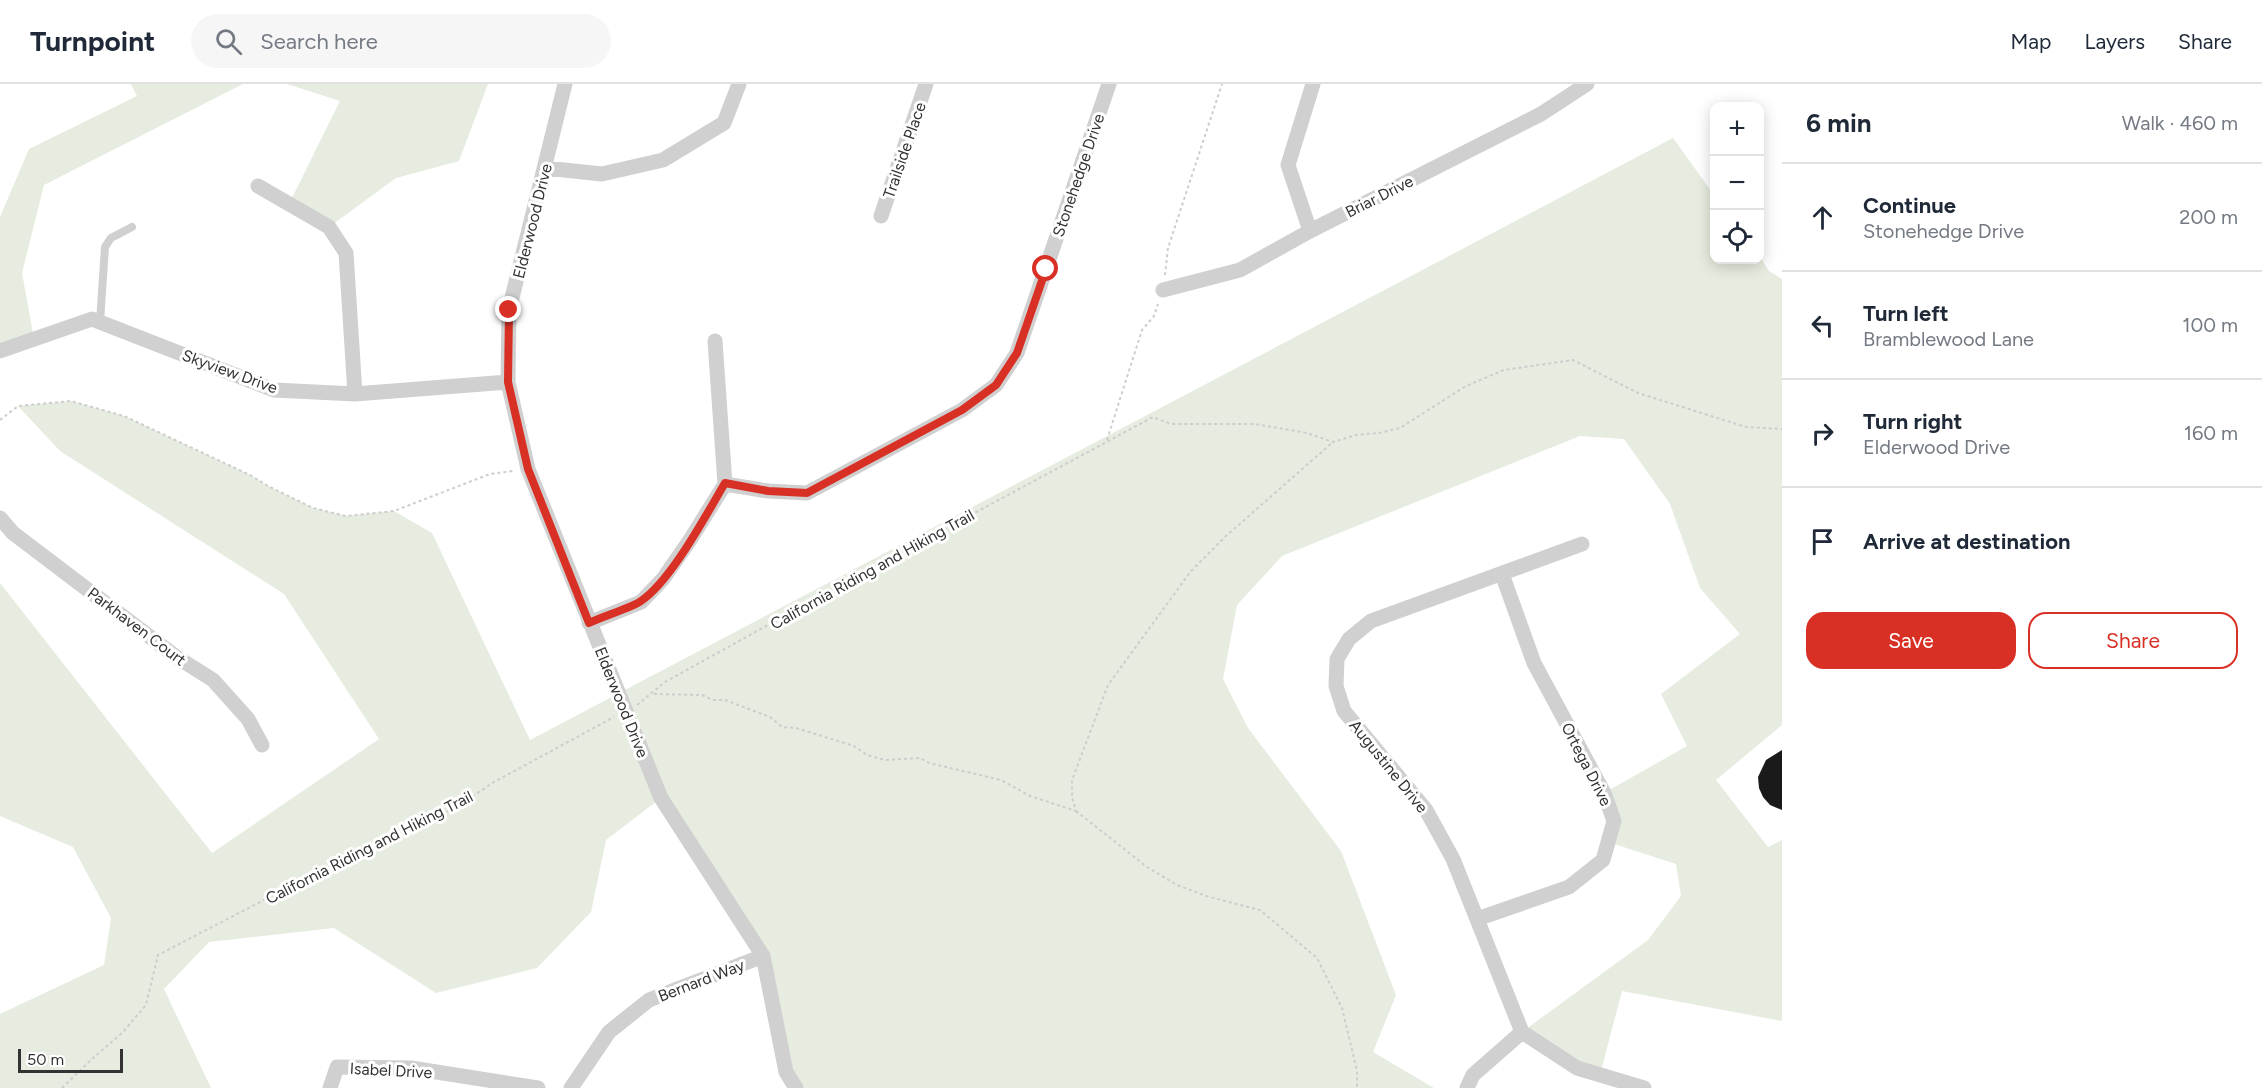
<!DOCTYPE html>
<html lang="en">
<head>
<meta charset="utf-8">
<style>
  body { margin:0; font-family:Figtree,sans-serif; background:#f6f6f7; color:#1f2937 }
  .controls { position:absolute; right:18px; top:18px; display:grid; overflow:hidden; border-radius:12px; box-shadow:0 3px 15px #0003 }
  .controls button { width:54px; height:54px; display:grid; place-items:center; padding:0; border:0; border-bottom:2px solid #e0e1e3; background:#fff; color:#1f2937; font:30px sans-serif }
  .scale { position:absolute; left:18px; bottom:15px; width:105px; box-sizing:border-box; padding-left:6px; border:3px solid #333; border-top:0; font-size:16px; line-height:21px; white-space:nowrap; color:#333; -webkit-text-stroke:4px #fff; paint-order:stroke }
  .stop { position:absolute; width:18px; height:18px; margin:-14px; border:4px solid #d93025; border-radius:50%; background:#fff }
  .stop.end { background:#d93025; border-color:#fff; box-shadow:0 2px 6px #0008 }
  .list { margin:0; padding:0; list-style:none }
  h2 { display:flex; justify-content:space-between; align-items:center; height:78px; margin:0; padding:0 24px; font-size:26px }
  h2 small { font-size:20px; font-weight:400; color:#747a83 }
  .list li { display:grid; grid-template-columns:39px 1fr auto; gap:18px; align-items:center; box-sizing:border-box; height:108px; padding:0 24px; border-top:2px solid #e0e1e3 }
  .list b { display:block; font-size:22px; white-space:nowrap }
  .list p { margin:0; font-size:20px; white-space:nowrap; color:#747a83 }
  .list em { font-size:20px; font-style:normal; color:#747a83 }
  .actions { display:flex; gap:12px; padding:18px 24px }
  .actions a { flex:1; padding:14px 0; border:2px solid #d93025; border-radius:18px; text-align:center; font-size:21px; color:#d93025 }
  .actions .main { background:#d93025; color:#fff }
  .icon { flex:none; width:33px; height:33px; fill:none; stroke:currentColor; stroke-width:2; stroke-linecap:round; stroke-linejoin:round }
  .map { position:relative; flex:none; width:1782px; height:1004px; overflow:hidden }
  header { display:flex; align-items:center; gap:36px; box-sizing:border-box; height:84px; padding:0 30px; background:#fff; border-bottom:2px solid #e0e1e3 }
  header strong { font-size:28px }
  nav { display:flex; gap:33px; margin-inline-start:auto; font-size:21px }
  .search { width:420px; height:54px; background:#f6f6f7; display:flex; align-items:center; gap:15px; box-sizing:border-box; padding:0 21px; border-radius:33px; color:#747a83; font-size:22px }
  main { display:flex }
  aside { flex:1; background:#fff }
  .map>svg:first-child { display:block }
  .green { fill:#e6ecdf }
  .building { fill:#1a1a1a }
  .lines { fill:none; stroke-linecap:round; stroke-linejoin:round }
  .path { stroke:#cdcdcd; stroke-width:2; stroke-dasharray:3 3; stroke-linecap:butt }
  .lane { stroke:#d0d0d0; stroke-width:8 }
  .street { stroke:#d0d0d0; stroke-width:15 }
  .route { stroke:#d93025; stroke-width:8 }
  .labels { text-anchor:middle; stroke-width:6; stroke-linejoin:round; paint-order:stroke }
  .street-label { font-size:16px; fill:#333; stroke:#fff }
</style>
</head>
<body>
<header>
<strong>Turnpoint</strong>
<div class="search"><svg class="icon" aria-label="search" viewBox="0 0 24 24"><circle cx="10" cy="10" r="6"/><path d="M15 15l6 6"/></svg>Search here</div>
<nav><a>Map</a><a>Layers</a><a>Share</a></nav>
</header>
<main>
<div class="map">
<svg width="1782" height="1004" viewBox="0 0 1782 1004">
  <rect width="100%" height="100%" fill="#fff"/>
  <path class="green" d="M131 0H243L44 101 22 189 34 255 0 267V133L29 65 137 12Z
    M287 0H488L459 77 396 94 329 143 289 120 340 17Z
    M1673 54 1714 111V176H1760V173L1769 187 1782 195V641L1716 696 1768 763 1782 756V937L1622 907 1600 991 1522 948 1648 856 1681 812 1676 780 1608 758 1604 709 1687 662 1661 610 1740 550 1700 504 1670 420 1624 355 1580 352 1282 472 1237 521 1223 595 1248 644 1341 767 1396 911 1373 968 1434 1004H796L763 872 661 714 606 756 591 828 537 884 436 909 334 844 209 858 164 905 211 1004H0V930L104 881 111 834 73 763 0 732V499L212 769 379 655 284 510 60 367 18 322 71 317 124 332 250 391 268 402 313 424 346 432 394 427 432 449 530 656Z"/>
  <path class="building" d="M1782 666V726L1770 721 1763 713 1759 704 1758 693 1766 676Z"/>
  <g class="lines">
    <path class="path" d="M1165 191 1168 164 1222 0
      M0 336 18 322 71 317 124 332 250 391 268 402 313 424 346 432 394 427 490 390 513 387
      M1107 356 1142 246 1154 232 1158 220
      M654 610 702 611 713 616H725L770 633 782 643 796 644 854 662 867 671 885 676 920 674 929 679 1001 696 1030 712 1076 727 1072 713V696L1108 601 1191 487 1226 452 1333 358
      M637 621 665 598 824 510 1153 333 1171 340H1255L1307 349 1333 358 1356 351 1379 349 1400 344 1466 302 1504 286 1573 276 1638 309 1746 343 1782 345
      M1076 727 1147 783 1177 801 1206 812 1260 826 1317 874 1342 924 1357 987V1004
      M62 1004 92 975 122 949 146 921 158 871 349 772 455 724 494 698 614 633"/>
    <path class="lane" d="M100 238 105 163 111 154 132 143"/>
    <path class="street" d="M565 0 509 226 508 298 528 385 661 714 763 872 786 988 796 1004
      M545 84 602 90 663 76 724 39 739 0
      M258 102 329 143 346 169 355 310
      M881 132 926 0
      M1310 147 1288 81 1313 0
      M1163 206 1240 186 1310 147 1541 30 1587 0
      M0 267 92 235 274 306 355 310 508 298
      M725 400 768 407 807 409 962 326 996 301 1017 269 1109 0
      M0 434 13 449 175 572 213 596 248 635 262 661
      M1582 460 1371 537 1349 555 1337 575 1336 602 1344 627 1426 726 1453 775 1522 948 1577 984 1644 1004
      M589 539 641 518 663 495 690 456 725 400 715 257
      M1477 835 1569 803 1603 776 1614 737 1604 709 1534 579 1502 490
      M330 1004 337 983 411 984 538 1004
      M571 1004 609 948 649 916 763 872
      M1467 1004 1473 991 1522 948"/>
  </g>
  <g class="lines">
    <path class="route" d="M509 226 508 298 528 385 589 539C603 532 631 524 641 517 671 497 706 431 725 399L768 407 807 409 962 326 996 301 1017 269 1046 185"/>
  </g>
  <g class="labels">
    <g class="street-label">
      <text transform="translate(904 66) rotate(-71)" y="6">Trailside Place</text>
      <text transform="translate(1078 91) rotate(-71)" y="6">Stonehedge Drive</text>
      <text transform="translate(1379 112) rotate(-27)" y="6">Briar Drive</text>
      <text transform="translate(532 137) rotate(-76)" y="6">Elderwood Drive</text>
      <text transform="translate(230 287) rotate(20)" y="6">Skyview Drive</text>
      <text transform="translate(872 485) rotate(-29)" y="6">California Riding and Hiking Trail</text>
      <text transform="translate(137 542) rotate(37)" y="6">Parkhaven Court</text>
      <text transform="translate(622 618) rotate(68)" y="6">Elderwood Drive</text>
      <text transform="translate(1587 680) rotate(63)" y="6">Ortega Drive</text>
      <text transform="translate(1389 682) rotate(51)" y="6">Augustine Drive</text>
      <text transform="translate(369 763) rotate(-27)" y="6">California Riding and Hiking Trail</text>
      <text transform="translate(701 896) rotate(-21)" y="6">Bernard Way</text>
      <text transform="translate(391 986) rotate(3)" y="6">Isabel Drive</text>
    </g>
  </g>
</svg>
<div class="controls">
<button>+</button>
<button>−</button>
<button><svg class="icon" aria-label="locate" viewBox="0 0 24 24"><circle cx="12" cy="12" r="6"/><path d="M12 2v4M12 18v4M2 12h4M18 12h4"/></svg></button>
</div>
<div class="scale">50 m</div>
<div class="stop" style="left:1046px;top:185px"></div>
<div class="stop end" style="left:509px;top:226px"></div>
</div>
<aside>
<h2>6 min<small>Walk · 460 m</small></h2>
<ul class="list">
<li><svg class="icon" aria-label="ahead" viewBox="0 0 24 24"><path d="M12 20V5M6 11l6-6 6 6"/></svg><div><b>Continue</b><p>Stonehedge Drive</p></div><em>200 m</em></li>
<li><svg class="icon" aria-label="left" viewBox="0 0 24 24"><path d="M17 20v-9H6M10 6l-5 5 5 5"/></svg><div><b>Turn left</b><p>Bramblewood Lane</p></div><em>100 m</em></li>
<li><svg class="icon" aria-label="right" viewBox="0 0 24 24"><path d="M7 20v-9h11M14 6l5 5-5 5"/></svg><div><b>Turn right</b><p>Elderwood Drive</p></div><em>160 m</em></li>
<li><svg class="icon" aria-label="arrive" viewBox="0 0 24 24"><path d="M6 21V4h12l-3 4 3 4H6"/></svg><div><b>Arrive at destination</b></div></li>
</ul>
<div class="actions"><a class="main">Save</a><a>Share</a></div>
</aside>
</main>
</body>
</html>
